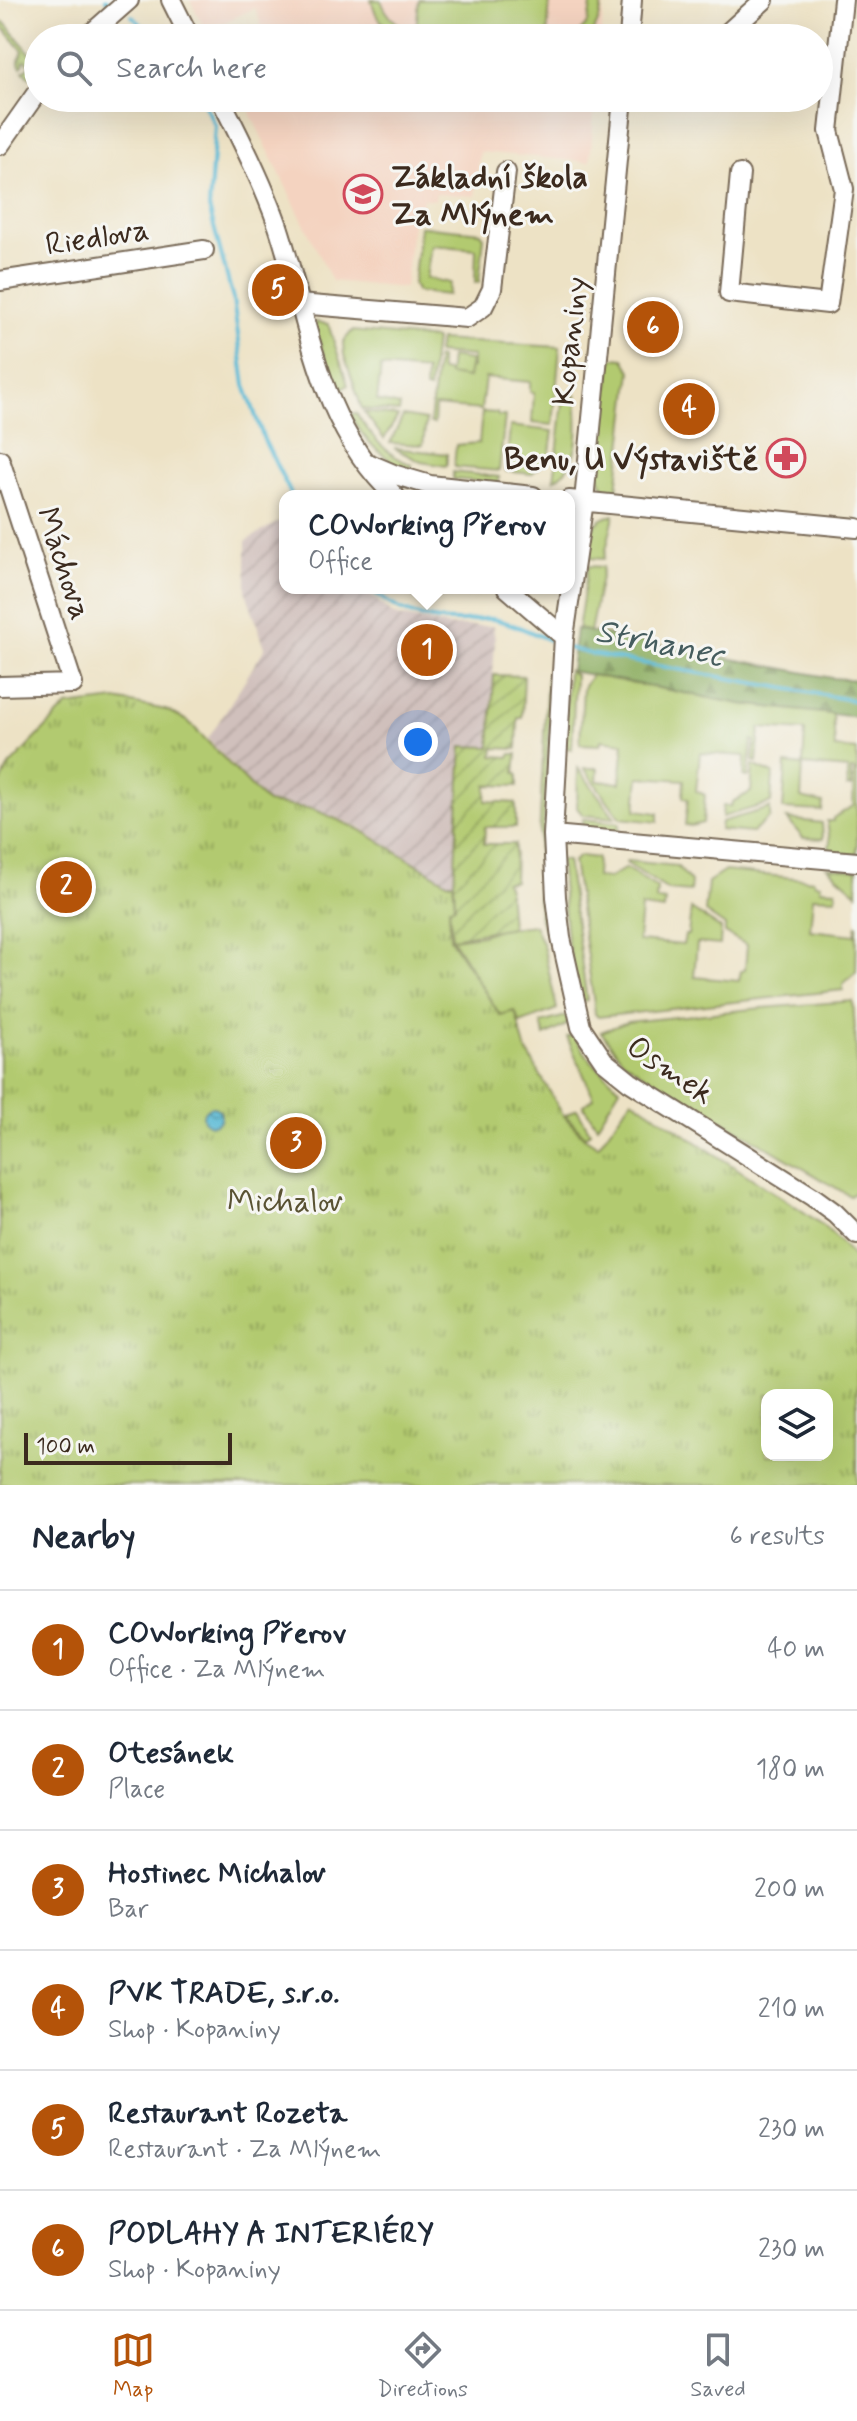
<!DOCTYPE html>
<html lang="en">
<head>
<meta charset="utf-8">
<style>
  body { margin:0; font-family:Mynerve,sans-serif; background:#f2f2f3; color:#1f2937 }
  .controls { position:absolute; right:24px; bottom:24px; display:grid; overflow:hidden; border-radius:16px; box-shadow:0 8px 32px #0002 }
  .controls button { width:72px; height:72px; display:grid; place-items:center; padding:0; border:0; border-bottom:2px solid #e0e1e3; background:#fff; color:#1f2937; font:40px sans-serif }
  .scale { position:absolute; left:24px; bottom:20px; width:208px; box-sizing:border-box; padding-left:8px; border:4px solid #3b2a1e; border-top:0; font-size:22px; line-height:28px; white-space:nowrap; color:#3b2a1e; -webkit-text-stroke:6px #f6f6f2; paint-order:stroke }
  .you { position:absolute; left:418px; top:742px; width:28px; height:28px; margin:-20px; border:6px solid #fff; border-radius:50%; background:#1a73e8; box-shadow:0 0 0 12px #1a73e833 }
  .badge { display:grid; place-items:center; width:52px; height:52px; border-radius:50%; background:#b45309; color:#fff; font-size:26px; font-weight:700 }
  .pin { position:absolute; translate:-50% -50%; border:4px solid #fff; box-shadow:0 2px 8px #0006 }
  .popup { position:absolute; left:279px; top:490px; width:296px; height:104px; box-sizing:border-box; display:grid; place-content:center; border-radius:16px; background:#fff; filter:drop-shadow(0 2px 6px #0005); font-size:26px; white-space:nowrap; color:#747a83 }
  .popup b { font-size:30px; color:#1f2937 }
  .popup::after { content:''; position:absolute; left:50%; top:100%; margin-left:-16px; border:16px solid transparent; border-top-color:#fff }
  .list { margin:0; padding:0; list-style:none }
  h2 { display:flex; justify-content:space-between; align-items:center; height:104px; margin:0; padding:0 32px; font-size:34px }
  h2 small { font-size:26px; font-weight:400; color:#747a83 }
  .list li { display:grid; grid-template-columns:52px 1fr auto; gap:24px; align-items:center; box-sizing:border-box; height:120px; padding:0 32px; border-top:2px solid #e0e1e3 }
  .list b { display:block; font-size:30px; white-space:nowrap }
  .list p { margin:0; font-size:26px; white-space:nowrap; color:#747a83 }
  .list em { font-size:26px; font-style:normal; color:#747a83 }
  .icon { flex:none; width:44px; height:44px; fill:none; stroke:currentColor; stroke-width:2; stroke-linecap:round; stroke-linejoin:round }
  .map { position:relative; flex:none; width:857px; height:1485px; overflow:hidden }
  .search { position:absolute; background:#fff; box-shadow:0 8px 32px #0002; left:24px; right:24px; top:24px; height:88px; display:flex; align-items:center; gap:20px; box-sizing:border-box; padding:0 28px; border-radius:44px; color:#747a83; font-size:30px }
  .sheet { height:824px; background:#fff }
  nav { display:flex; justify-content:space-around; align-items:center; box-sizing:border-box; height:112px; border-top:2px solid #e0e1e3; background:#fff; font-size:22px; color:#747a83 }
  nav a { display:grid; justify-items:center; gap:4px }
  nav .on { color:#b45309 }
  .map>svg:first-child { display:block }
  .built { fill:#f4d3c0 }
  .industrial { fill:url(#industrial-furrows) }
  .grass { fill:#b2ca6f; stroke:#767a46; stroke-width:2 }
  .forest { fill:url(#forest-firs); stroke:#646c40; stroke-width:2 }
  .park { fill:url(#park-tufts); stroke:#767a46; stroke-width:2; fill-rule:evenodd }
  .garden { fill:url(#garden-furrows); stroke:#767a46; stroke-width:2 }
  .water { fill:url(#water-waves); stroke:#49727a; stroke-width:2 }
  .lines { fill:none; stroke-linecap:round; stroke-linejoin:round }
  .stream { stroke:#57b9d5; stroke-width:4 }
  .minor-casing { stroke:#796a58; stroke-width:22 }
  .minor { stroke:#fff; stroke-width:18 }
  .labels { text-anchor:middle; stroke-width:6; stroke-linejoin:round; paint-order:stroke }
  .poi-label { font-size:32px; font-weight:bold; fill:#3b2a1e; stroke:#f6f6f2; text-anchor:start }
  .street-label { font-size:32px; fill:#3b2a1e; stroke:#f6f6f2 }
  .park-label { font-size:32px; fill:#595232; stroke:#f6f6f2 }
  .water-label { font-size:34px; font-style:italic; fill:#455c5e; stroke:#f6f6f2 }
</style>
</head>
<body>
<div class="map">
<svg width="857" height="1485" viewBox="0 0 857 1485">
  <defs>
    <pattern id="industrial-furrows" width="10" height="10" patternUnits="userSpaceOnUse" patternTransform="scale(2)"><rect width="10" height="10" fill="#d0c0bc"/><path d="M-1 1l2-2M0 10L10 0M9 11l2-2" fill="none" stroke="#b4a5a1"/></pattern>
    <pattern id="forest-firs" width="22" height="20" patternUnits="userSpaceOnUse" patternTransform="scale(2)"><rect width="22" height="20" fill="#8dae62"/><path d="M5 1l3.5 6h-7zM16 11l3.5 6h-7z" fill="#748e50"/></pattern>
    <pattern id="park-tufts" width="24" height="20" patternUnits="userSpaceOnUse" patternTransform="scale(2)"><rect width="24" height="20" fill="#b2ca6f"/><path d="M3 7l-1-3M5 7V3M7 7l1-3M15 17l-1-3M17 17v-4M19 17l1-3" fill="none" stroke="#92a45b"/></pattern>
    <pattern id="garden-furrows" width="10" height="10" patternUnits="userSpaceOnUse" patternTransform="scale(2)"><rect width="10" height="10" fill="#b2ca6f"/><path d="M-1 1l2-2M0 10L10 0M9 11l2-2" fill="none" stroke="#92a45b"/></pattern>
    <pattern id="water-waves" width="16" height="10" patternUnits="userSpaceOnUse" patternTransform="scale(2)"><rect width="16" height="10" fill="#57b9d5"/><path d="M0 5q4-4 8 0t8 0" fill="none" stroke="#4997ac"/></pattern>
  </defs>
  <rect width="100%" height="100%" fill="#f6f6f2"/>
  <filter id="ink" filterUnits="userSpaceOnUse"><feTurbulence type="fractalNoise" baseFrequency=".0125" numOctaves="2"/><feDisplacementMap in="SourceGraphic" scale="16" xChannelSelector="R" yChannelSelector="G"/><feConvolveMatrix kernelMatrix="1 2 1 2 8 2 1 2 1" color-interpolation-filters="sRGB"/></filter>
  <filter id="wash" filterUnits="userSpaceOnUse"><feTurbulence type="fractalNoise" baseFrequency=".006" numOctaves="4" result="noise"/><feDisplacementMap in="SourceGraphic" scale="32" xChannelSelector="R" yChannelSelector="G"/><feGaussianBlur stdDeviation="1.8" result="paint"/><feColorMatrix in="noise" values="0 0 0 0 0 0 0 0 0 0 0 0 0 0 0 0 0 1.4 0 .05"/><feComposite in="paint" operator="in"/></filter>
  <g filter="url(#wash)">
    <rect width="100%" height="100%" fill="#ede2c5"/>
    <path class="built" d="M190 0H604L601 38H266L255 8 206 31Z
      M249 98H595L590 162 480 152 475 196 436 193 435 200 423 199 422 209H414L405 288 332 281 251 115Z"/>
    <path class="industrial" d="M285 518V588H362L394 615 450 626H493L495 640 489 747 462 746 453 882H447L359 827 313 808 267 802 208 739 265 648 246 592V541Z"/>
    <path class="grass" d="M371 0H381C394 39 438 35 472 38L361 37 363 27 387 29 376 14Z
      M419 0H550L547 38H496L416 30Z
      M592 0H602C602 15 598 26 589 38H574L588 23Z
      M0 22H4L38 62V67L30 78 23 71 31 66 26 60 23 62 24 64 21 67C16 61 21 57 23 51L2 26 0 28Z
      M420 226 481 232 484 237 479 282 475 283 476 249 431 245 426 278 450 283 448 295 417 292 413 285Z
      M316 322 328 324 348 385 337 392 315 329Z
      M352 331 435 339 429 390 425 389 426 371 381 367 377 401 400 406 399 412 362 409 344 355 343 342Z
      M439 340 560 347 553 425 532 423 534 393 530 392V382L485 378 481 410 435 406 434 424 430 423 437 358H440V371L453 373 455 367 472 368 473 356 437 353Z
      M612 358 624 359 631 371 616 498C604 491 600 484 598 471Z
      M576 395C578 424 583 463 554 480L563 402Z
      M364 412 398 416 384 439Z
      M482 412 497 413 498 416H505L499 471 454 467 456 445 479 443Z
      M356 413C371 436 386 455 412 465L410 471C383 459 363 440 350 414Z
      M403 416 426 420 423 445 390 443Z
      M510 426 553 431 549 459 531 474 506 471Z
      M394 448 447 454V466L421 462Z
      M453 472 499 477 498 483 453 479Z
      M614 515 604 559 589 558C592 536 588 520 614 515Z
      M588 566 603 567 590 632 578 629Z
      M568 670 575 675 572 749 565 748Z
      M547 673 552 674 542 858 548 936 540 920 537 881Z
      M591 675 741 704 833 714 835 748 857 750V855L828 854 830 842 827 821H833V818L853 806 854 770H851V787H847L848 769 803 765 805 731 760 728 757 762 753 761 755 741 752 740 748 777 744 776 745 756 700 753 696 791 705 795 703 823 691 826 685 825 688 799 683 798 684 780 639 777 636 810 658 813V822L620 818 584 768H598L597 781 620 783 624 743 601 740 600 745 580 744 583 688Z
      M786 764 803 766 801 798 823 803 822 811 783 809Z
      M753 765 773 774 771 803 722 817 723 806H731L732 802 751 792Z
      M578 768 615 818 583 815 577 808Z
      M770 808V817L752 833 720 830 721 822Z
      M583 819 619 823 618 833 582 830Z
      M787 819 822 823 823 839 803 838Z
      M580 856 597 858 596 877 609 878 626 868 657 888 656 900 665 901 664 910 641 907 638 941 683 945 685 935H688L691 909 721 929 720 945 697 943 694 977 739 981 741 971 745 970 747 945 725 933V926L705 912 708 882 725 871 814 880V883L821 884 820 889 836 890V898L813 897 810 930 855 935 857 924 856 972 843 984V990L598 1017 595 1014 594 1004 573 861Z
      M560 860 567 861 587 1000 581 1002 567 940Z
      M627 861 677 866 691 882 690 892 668 890 626 863Z
      M827 867 857 870V893Z
      M534 925 543 945 557 1009 520 1023 515 1011 500 1015 452 939 482 935 498 929Z
      M853 1001 857 1062V1191L850 1196 640 1072 623 1060 601 1032 627 1022 762 1008Z
      M566 1016 568 1024 545 1036 541 1023Z
      M573 1035 591 1061 620 1088 597 1126 583 1105 594 1098 567 1037Z
      M577 1109 590 1132 585 1136 565 1115Z"/>
    <path class="forest" d="M576 629 832 678 857 680V717L741 704 571 671Z"/>
    <path class="park" d="M450 357 471 360 468 378 448 375Z
      M116 700 166 710 188 721 267 803 313 809 359 829 447 882H453L455 906 449 907 450 939 500 1015 515 1011 525 1048 563 1115 584 1137 598 1146 632 1099C673 1127 715 1154 756 1181 795 1207 829 1223 857 1262V1485H0V785L9 766 67 706ZM767 1395H827V1455H767Z"/>
    <path class="garden" d="M494 675 524 676 522 718H518L517 749 494 748 493 756 509 757 511 754H517L515 773 518 774V786L487 785 486 801 516 803V827H485L484 844H515L514 881 505 882 508 888 511 927 452 938 449 907 455 906 454 882 462 746 490 747Z"/>
    <path class="water" d="M203 1116a9 9 0 1 1 18 0a9 9 0 1 1-18 0Z"/>
    <g class="lines">
      <path class="stream" d="M106 0 107 1
        M132 16 156 38
        M201 98 215 125 209 208 233 299 245 385 264 440 292 496
        M370 588C394 612 428 622 461 621 471 621 482 618 492 619 514 623 536 635 557 643
        M568 648 591 654 857 701"/>
    </g>
  </g>
  <g filter="url(#ink)">
    <g class="lines">
      <defs>
        <path id="minor" d="M171 0 190 38
          M86 38 129 0
          M629 38 632 0
          M722 38 764 0
          M220 98C240 137 264 185 278 226 309 320 318 425 395 496
          M623 98 584 501 564 637 553 835 556 897 561 938 581 1027 604 1061 630 1082 813 1197 835 1213 857 1235
          M0 145 38 91
          M740 174 729 293 828 304 844 189 829 131 843 0
          M0 281 204 250
          M299 304 467 318 483 307 492 289 506 172
          M0 460 73 684 0 686
          M368 463 396 475 430 485 533 496
          M569 500 857 528
          M507 588 564 637
          M553 835 857 862"/>
      </defs>
      <use href="#minor" class="minor-casing"/>
      <use href="#minor" class="minor"/>
    </g>
  </g>
  <defs>
    <symbol id="school-ring" viewBox="-11 -11 22 22"><circle r="9.5" fill="#f6f6f2" stroke="#d1495b" stroke-width="1.5"/><path d="M0-5L7-2L0 1L-7-2ZM-4 1L0 2.5L4 1V4Q0 6-4 4Z" fill="#d1495b"/></symbol>
    <symbol id="pharmacy-ring" viewBox="-11 -11 22 22"><circle r="9.5" fill="#f6f6f2" stroke="#d1495b" stroke-width="1.5"/><path d="M-2-6h4v4h4v4h-4v4h-4v-4h-4v-4h4Z" fill="#d1495b"/></symbol>
  </defs>
  <g fill-rule="evenodd">
    <use href="#school-ring" x="341" y="172" width="44" height="44"/>
    <use href="#pharmacy-ring" x="764" y="436" width="44" height="44"/>
  </g>
  <g class="labels">
    <g class="poi-label">
      <text x="391" y="187">Základní škola<tspan x="391" dy="37">Za Mlýnem</tspan></text>
      <text x="758" y="469" text-anchor="end">Benu, U Výstaviště</text>
    </g>
    <g class="street-label">
      <text transform="translate(97 236) rotate(-9)" y="11">Riedlova</text>
      <text transform="translate(569 341) rotate(-84)" y="11">Kopaniny</text>
      <text transform="translate(65 563) rotate(72)" y="11">Máchova</text>
      <text transform="translate(671 1069) rotate(34)" y="11">Osmek</text>
    </g>
    <g class="park-label">
      <text x="285" y="1211">Michalov</text>
    </g>
    <g class="water-label">
      <text transform="translate(660 641) rotate(11)" y="12">Strhanec</text>
    </g>
  </g>
</svg>
<div class="controls">
<button><svg class="icon" aria-label="layers" viewBox="0 0 24 24"><path d="M12 4l9 5-9 5-9-5zM3 14l9 5 9-5"/></svg></button>
</div>
<div class="scale">100 m</div>
<div class="you"></div>
<div class="pin badge" style="left:427px;top:650px">1</div>
<div class="popup"><b>COWorking Přerov</b>Office</div>
<div class="pin badge" style="left:66px;top:887px">2</div>
<div class="pin badge" style="left:296px;top:1143px">3</div>
<div class="pin badge" style="left:689px;top:409px">4</div>
<div class="pin badge" style="left:278px;top:290px">5</div>
<div class="pin badge" style="left:653px;top:327px">6</div>
<div class="search"><svg class="icon" aria-label="search" viewBox="0 0 24 24"><circle cx="10" cy="10" r="6"/><path d="M15 15l6 6"/></svg>Search here</div>
</div>
<section class="sheet">
<h2>Nearby<small>6 results</small></h2>
<ul class="list">
<li><span class="badge">1</span><div><b>COWorking Přerov</b><p>Office · Za Mlýnem</p></div><em>40 m</em></li>
<li><span class="badge">2</span><div><b>Otesánek</b><p>Place</p></div><em>180 m</em></li>
<li><span class="badge">3</span><div><b>Hostinec Michalov</b><p>Bar</p></div><em>200 m</em></li>
<li><span class="badge">4</span><div><b>PVK TRADE, s.r.o.</b><p>Shop · Kopaniny</p></div><em>210 m</em></li>
<li><span class="badge">5</span><div><b>Restaurant Rozeta</b><p>Restaurant · Za Mlýnem</p></div><em>230 m</em></li>
<li><span class="badge">6</span><div><b>PODLAHY A INTERIÉRY</b><p>Shop · Kopaniny</p></div><em>230 m</em></li>
</ul>
</section>
<nav>
<a class="on"><svg class="icon" aria-label="map" viewBox="0 0 24 24"><path d="M3 6l6-2 6 2 6-2v14l-6 2-6-2-6 2zM9 4v14M15 6v14"/></svg>Map</a>
<a><svg class="icon" aria-label="directions" viewBox="0 0 24 24"><path d="M12 3l9 9-9 9-9-9zM9 14v-3h6M13 9l2 2-2 2"/></svg>Directions</a>
<a><svg class="icon" aria-label="saved" viewBox="0 0 24 24"><path d="M7 4h10v16l-5-4-5 4z"/></svg>Saved</a>
</nav>
</body>
</html>
